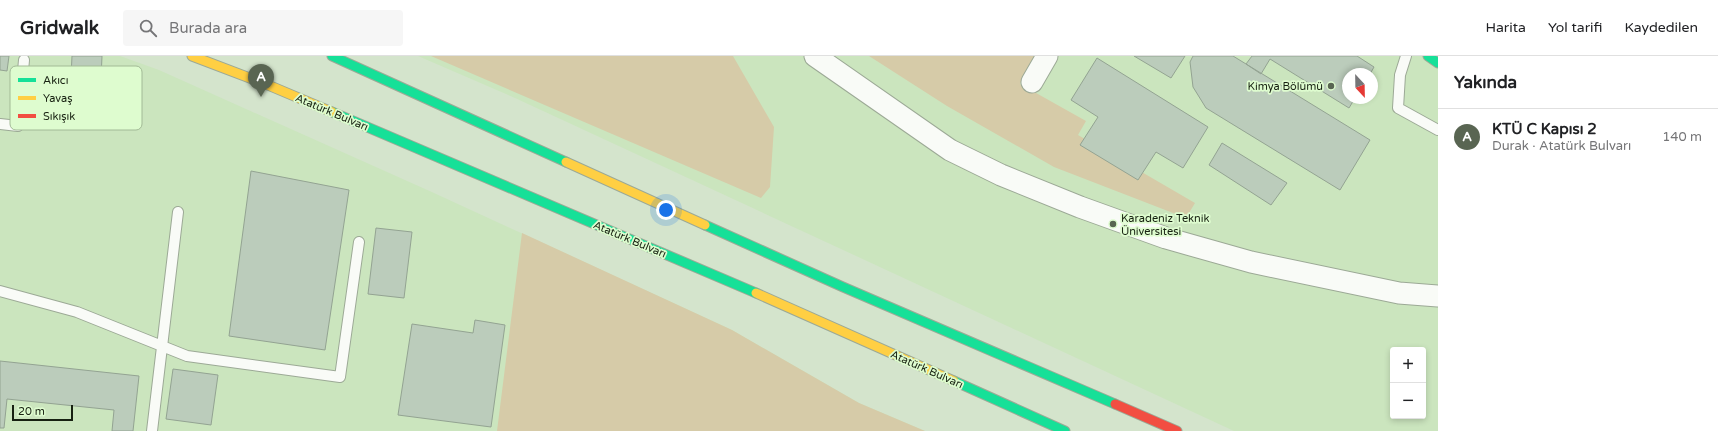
<!DOCTYPE html>
<html lang="tr">
<head>
<meta charset="utf-8">
<style>
  body { margin:0; font-family:"Varela Round",sans-serif; background:#f6f6f6; color:#202124 }
  .controls { position:absolute; right:12px; bottom:12px; display:grid; overflow:hidden; border-radius:4px; box-shadow:0 2px 6px #0003 }
  .controls button { width:36px; height:36px; display:grid; place-items:center; padding:0; border:0; border-bottom:1px solid #e0e0e0; background:#fff; color:#202124; font:20px sans-serif }
  .compass { position:absolute; left:1342px; top:12px; width:36px; height:36px; border-radius:50%; background:#fff; box-shadow:0 2px 6px #0003; rotate:158deg }
  .scale { position:absolute; left:12px; bottom:10px; width:61px; box-sizing:border-box; padding-left:4px; border:2px solid #172111; border-top:0; font-size:11px; line-height:14px; white-space:nowrap; color:#172111; -webkit-text-stroke:3px #defccf; paint-order:stroke }
  .you { position:absolute; left:666px; top:154px; width:14px; height:14px; margin:-10px; border:3px solid #fff; border-radius:50%; background:#1a73e8; box-shadow:0 0 0 6px #1a73e833 }
  .badge { display:grid; place-items:center; width:26px; height:26px; border-radius:50%; background:#596552; color:#fff; font-size:13px; font-weight:700 }
  .pin { position:absolute; translate:-50% -33px; filter:drop-shadow(0 1px 2px #0008) }
  .pin::after { content:''; position:absolute; top:21px; width:14px; height:12px; background:inherit; clip-path:polygon(0 0,100% 0,50% 100%) }
  .list { margin:0; padding:0; list-style:none }
  h2 { display:flex; justify-content:space-between; align-items:center; height:52px; margin:0; padding:0 16px; font-size:17px }
  h2 small { font-size:13px; font-weight:400; color:#757577 }
  .list li { display:grid; grid-template-columns:26px 1fr auto; gap:12px; align-items:center; box-sizing:border-box; height:56px; padding:0 16px; border-top:1px solid #e0e0e0 }
  .list b { display:block; font-size:15px; white-space:nowrap }
  .list p { margin:0; font-size:13px; white-space:nowrap; color:#757577 }
  .list em { font-size:13px; font-style:normal; color:#757577 }
  .icon { flex:none; width:22px; height:22px; fill:none; stroke:currentColor; stroke-width:2; stroke-linecap:round; stroke-linejoin:round }
  .map { position:relative; flex:none; width:1438px; height:375px; overflow:hidden }
  header { display:flex; align-items:center; gap:24px; box-sizing:border-box; height:56px; padding:0 20px; background:#fff; border-bottom:1px solid #e0e0e0 }
  header strong { font-size:19px }
  nav { display:flex; gap:22px; margin-inline-start:auto; font-size:14px }
  .search { width:280px; height:36px; background:#f6f6f6; display:flex; align-items:center; gap:10px; box-sizing:border-box; padding:0 14px; border-radius:4px; color:#757577; font-size:15px }
  main { display:flex }
  aside { flex:1; background:#fff }
  .map>svg:first-child { display:block }
  .built { fill:#cbe5be; fill-rule:evenodd }
  .green { fill:#d6cba8 }
  .building { fill:#bcb; stroke:#93a392 }
  .lines { fill:none; stroke-linecap:round; stroke-linejoin:round }
  .lane-casing { stroke:#9ca996; stroke-width:12 }
  .street-casing { stroke:#9ca996; stroke-width:23 }
  .fast-casing { stroke:#9ca996; stroke-width:11 }
  .slow-casing { stroke:#9ca996; stroke-width:11 }
  .jam-casing { stroke:#9ca996; stroke-width:11 }
  .lane { stroke:#f9fbf7; stroke-width:10 }
  .street { stroke:#f9fbf7; stroke-width:21 }
  .fast { stroke:#16e098; stroke-width:9 }
  .slow { stroke:#ffcf43; stroke-width:9 }
  .jam { stroke:#f24e42; stroke-width:9 }
  .poi-dot { fill:#596552; stroke:#defccf; stroke-width:1.5 }
  .labels { text-anchor:middle; stroke-width:3.5; stroke-linejoin:round; paint-order:stroke }
  .poi-label { font-size:11px; fill:#172111; stroke:#defccf; text-anchor:end }
  .street-label { font-size:11px; fill:#172111; stroke:#defccf }
  .key { fill:#defccf; stroke:#a2ba96; stroke-width:1 }
  .key-label { font-size:11px; fill:#172111 }
</style>
</head>
<body>
<header>
<strong>Gridwalk</strong>
<div class="search"><svg class="icon" aria-label="search" viewBox="0 0 24 24"><circle cx="10" cy="10" r="6"/><path d="M15 15l6 6"/></svg>Burada ara</div>
<nav><a>Harita</a><a>Yol tarifi</a><a>Kaydedilen</a></nav>
</header>
<main>
<div class="map">
<svg width="1438" height="375" viewBox="0 0 1438 375">
  <rect width="100%" height="100%" fill="#d4e4cc"/>
  <path class="built" d="M0 0H120L159 14 434 137 732 274 859 347 925 375H0Z
    M418 0H1438V375H1234L515 42ZM1348 18H1372V42H1348ZM1393 294H1423V360H1393Z"/>
  <path class="green" d="M431 0H733L774 71 770 131 761 142Z
    M869 0H1034L1020 28 1086 65 1078 79 1195 147 1186 162 1054 111 947 50Z
    M522 177 732 274 859 347 925 375H497Z"/>
  <path class="building" d="M0 0H9L7 15 0 14Z
    M72 0H102L101 23 71 21Z
    M1134 0H1185L1171 22Z
    M1193 0H1233L1370 84 1340 134 1206 52 1193 31 1190 6Z
    M1252 0H1357L1374 11 1370 18H1348V42H1355L1349 52 1270 3 1261 18 1246 8Z
    M1097 2 1208 71 1183 112 1156 96 1138 124 1080 89 1098 61 1071 44Z
    M1222 87 1287 127 1271 149 1209 109Z
    M251 115 349 134 325 294 229 280Z
    M376 172 412 176 404 242 368 238Z
    M475 264 505 269 491 371 398 359 412 268 473 277Z
    M0 305 139 320 133 375H112L114 354 7 343 4 372H0Z
    M173 313 218 319 211 369 166 363Z"/>
  <g class="lines">
    <defs>
      <path id="lane" d="M1406 0 1400 19 1398 52 1438 74
        M0 68 18 70 24 4
        M0 235 77 256 187 300 340 321 359 186
        M152 375 178 156"/>
      <path id="street" d="M815 0 950 94 1001 119 1080 151 1166 182 1251 206 1399 237 1438 240
        M1032 26 1047 0"/>
      <path id="fast" d="M332 0 566 106
        M1428 0 1438 7
        M332 56 756 237
        M705 169 843 231 1115 348
        M954 325 1065 375"/>
      <path id="slow" d="M192 0 268 29 332 56
        M566 106 705 169
        M756 237 954 325"/>
      <path id="jam" d="M1115 348 1177 375"/>
    </defs>
    <use href="#lane" class="lane-casing"/>
    <use href="#street" class="street-casing"/>
    <use href="#fast" class="fast-casing"/>
    <use href="#slow" class="slow-casing"/>
    <use href="#jam" class="jam-casing"/>
    <use href="#lane" class="lane"/>
    <use href="#street" class="street"/>
    <use href="#fast" class="fast"/>
    <use href="#slow" class="slow"/>
    <use href="#jam" class="jam"/>
  </g>
  <g class="poi-dot">
    <circle cx="1331" cy="30" r="4"/>
    <circle cx="1113" cy="168" r="4"/>
  </g>
  <g class="labels">
    <g class="poi-label">
      <text x="1323" y="34">Kimya Bölümü</text>
      <text x="1121" y="166" text-anchor="start">Karadeniz Teknik<tspan x="1121" dy="13">Üniversitesi</tspan></text>
    </g>
    <g class="street-label">
      <text transform="translate(332 56) rotate(23)" y="4">Atatürk Bulvarı</text>
      <text transform="translate(630 183) rotate(23)" y="4">Atatürk Bulvarı</text>
      <text transform="translate(927 313) rotate(24)" y="4">Atatürk Bulvarı</text>
    </g>
  </g>
  <rect x="10" y="10" width="132" height="64" rx="6" class="key"/>
  <rect x="18" y="22" width="18" height="4" fill="#16e098"/>
  <rect x="18" y="40" width="18" height="4" fill="#ffcf43"/>
  <rect x="18" y="58" width="18" height="4" fill="#f24e42"/>
  <g class="key-label">
    <text x="43" y="28">Akıcı</text>
    <text x="43" y="46">Yavaş</text>
    <text x="43" y="64">Sıkışık</text>
  </g>
</svg>
<div class="controls">
<button>+</button>
<button>−</button>
</div>
<svg class="compass" viewBox="-18 -18 36 36"><path d="M0-13l5 13h-10z" fill="#e53935"/><path d="M0 13l5-13h-10z" fill="#757577"/></svg>
<div class="scale">20 m</div>
<div class="you"></div>
<div class="pin badge" style="left:261px;top:41px">A</div>
</div>
<aside>
<h2>Yakında<small></small></h2>
<ul class="list">
<li><span class="badge">A</span><div><b>KTÜ C Kapısı 2</b><p>Durak · Atatürk Bulvarı</p></div><em>140 m</em></li>
</ul>
</aside>
</main>
</body>
</html>
